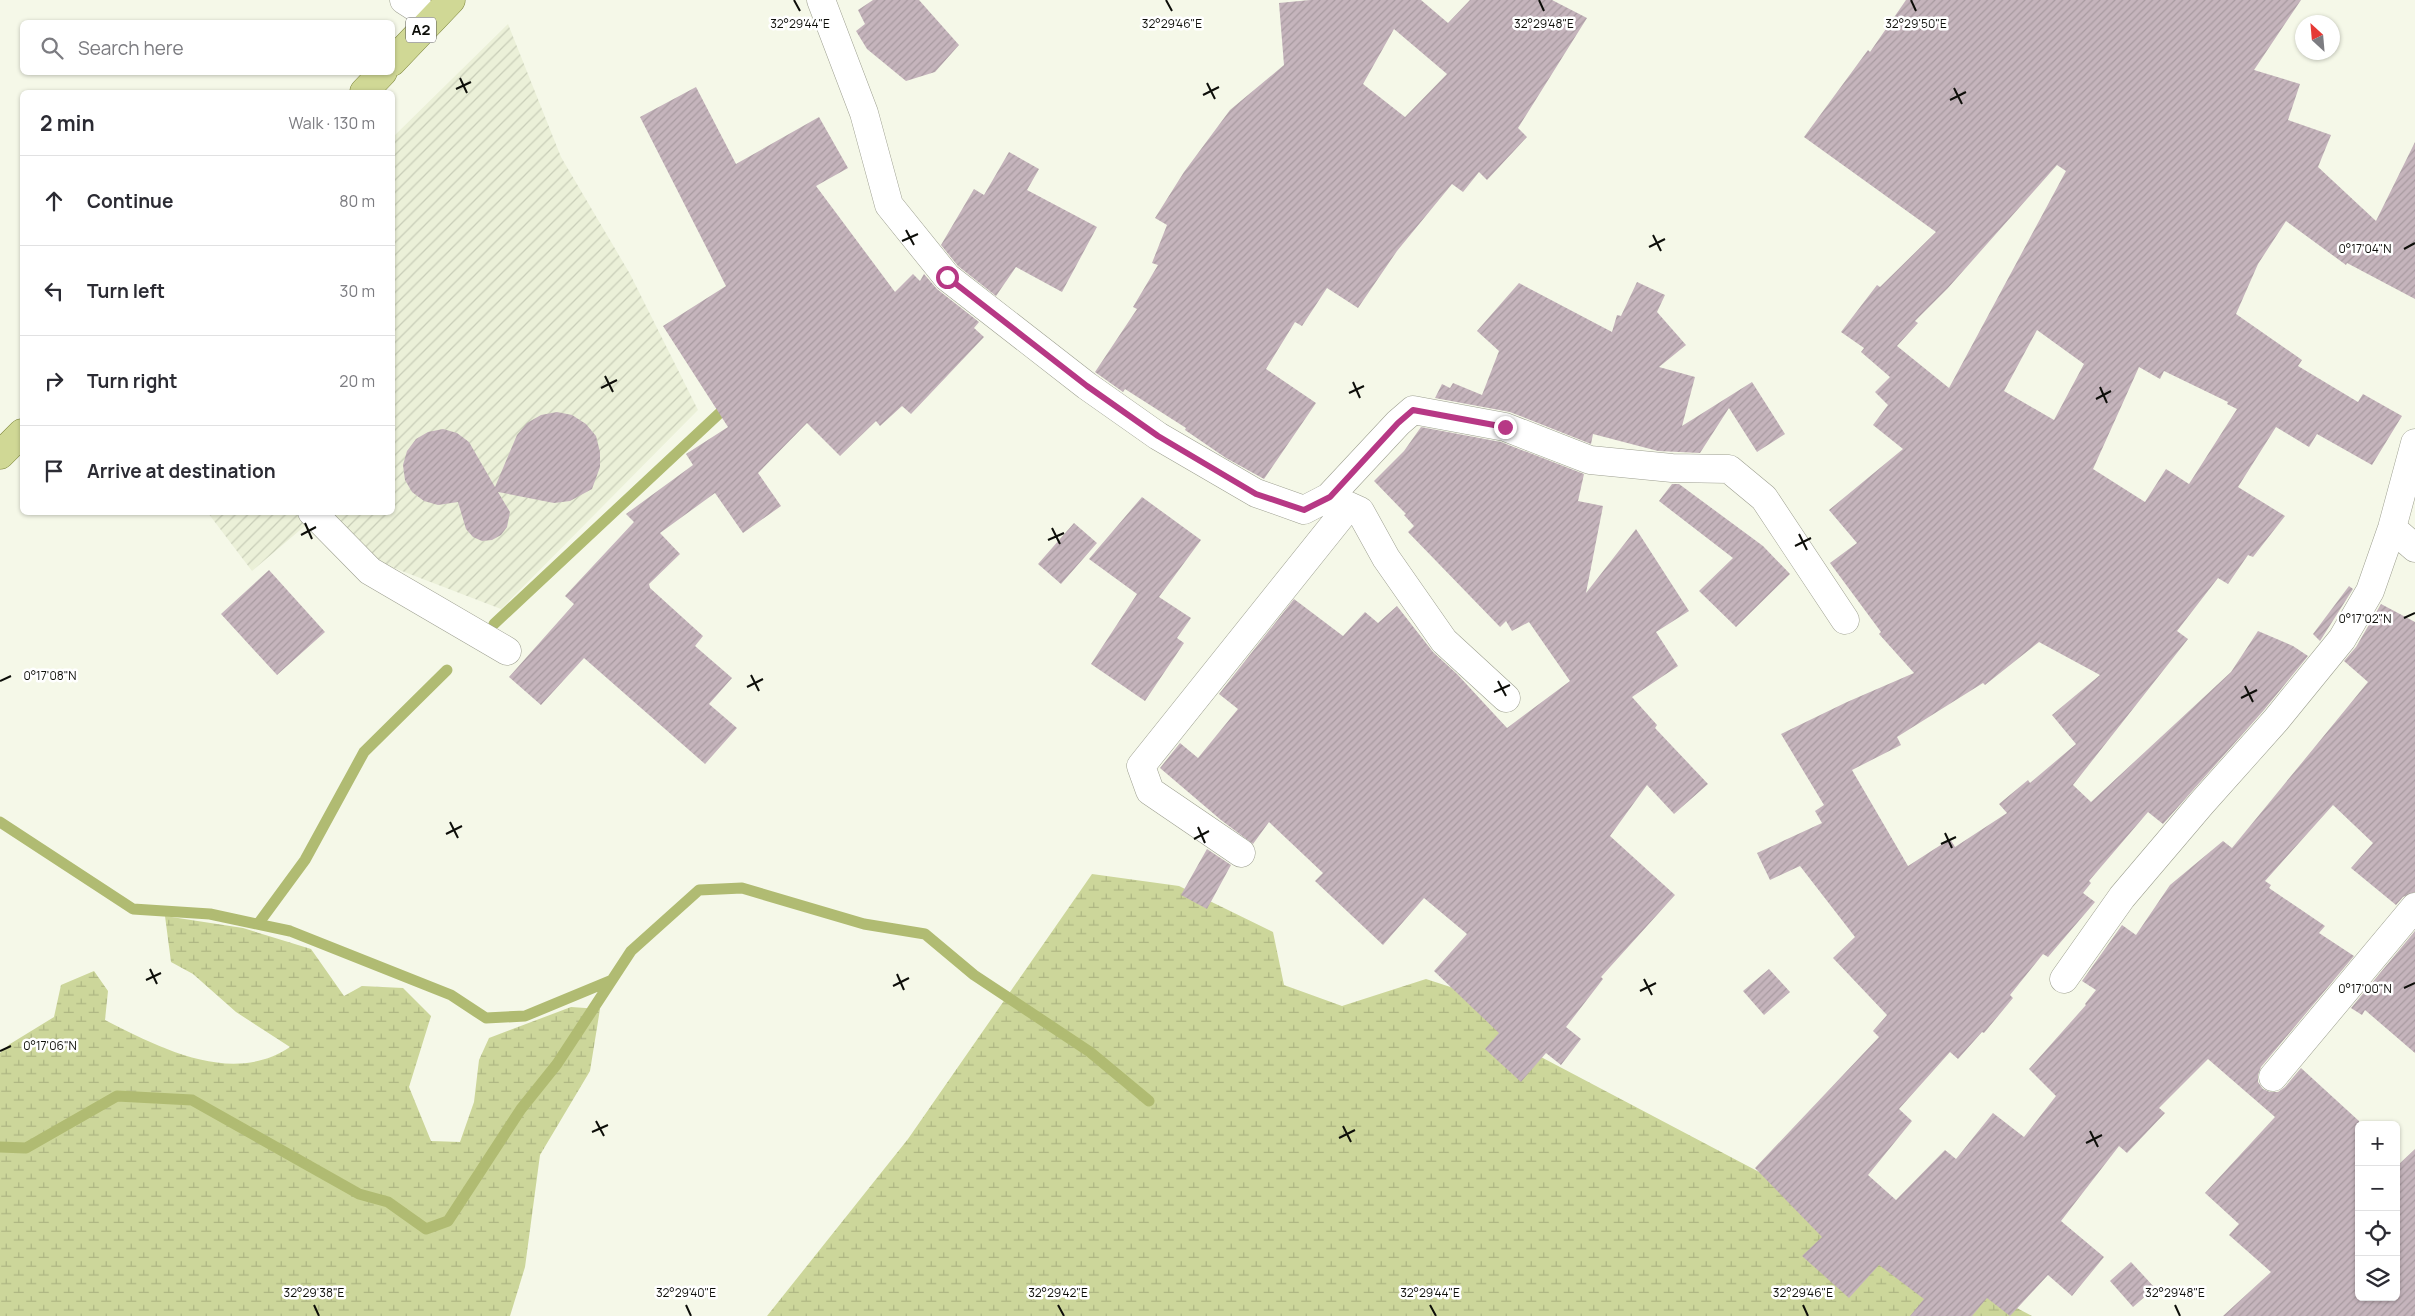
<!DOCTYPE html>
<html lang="en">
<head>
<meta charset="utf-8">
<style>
  body { margin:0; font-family:Manrope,sans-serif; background:#f2f2f3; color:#2b2b33 }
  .controls { position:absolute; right:15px; bottom:15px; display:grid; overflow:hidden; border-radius:8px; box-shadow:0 1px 4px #0004 }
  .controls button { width:45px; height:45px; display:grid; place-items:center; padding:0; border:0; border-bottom:1px solid #e1e1e2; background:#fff; color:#2b2b33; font:25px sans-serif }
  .compass { position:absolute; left:2295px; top:15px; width:45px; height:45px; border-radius:50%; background:#fff; box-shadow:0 1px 4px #0004; rotate:334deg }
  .stop { position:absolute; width:15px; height:15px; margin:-11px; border:4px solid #b73885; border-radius:50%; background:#fff }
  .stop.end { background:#b73885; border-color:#fff; box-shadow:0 1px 5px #0008 }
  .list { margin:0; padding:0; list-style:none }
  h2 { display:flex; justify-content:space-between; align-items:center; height:65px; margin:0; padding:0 20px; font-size:21px }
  h2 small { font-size:16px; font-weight:400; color:#7c7c81 }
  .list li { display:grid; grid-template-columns:32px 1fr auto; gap:15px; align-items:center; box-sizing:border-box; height:90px; padding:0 20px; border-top:1px solid #e1e1e2 }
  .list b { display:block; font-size:19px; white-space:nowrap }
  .list em { font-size:16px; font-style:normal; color:#7c7c81 }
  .icon { flex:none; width:28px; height:28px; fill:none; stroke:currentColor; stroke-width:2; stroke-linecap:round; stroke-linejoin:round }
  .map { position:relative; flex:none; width:2415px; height:1316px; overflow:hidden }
  .search { position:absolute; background:#fff; box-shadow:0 1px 4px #0004; left:20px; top:20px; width:375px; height:55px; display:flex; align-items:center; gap:12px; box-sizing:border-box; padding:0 18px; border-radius:8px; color:#7c7c81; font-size:19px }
  .panel { position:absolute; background:#fff; box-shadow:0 1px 4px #0004; left:20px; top:90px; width:375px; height:425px; border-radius:8px }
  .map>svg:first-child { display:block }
  .industrial { fill:url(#industrial-furrows) }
  .wetland { fill:url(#wetland-marsh) }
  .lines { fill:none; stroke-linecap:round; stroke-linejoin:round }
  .stream { stroke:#b0bb72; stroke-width:11 }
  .building { fill:url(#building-hatch); fill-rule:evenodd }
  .minor-casing { stroke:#9d9f90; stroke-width:29 }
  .major-casing { stroke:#788036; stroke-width:29 }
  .minor { stroke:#fff; stroke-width:28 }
  .major { stroke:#d0d895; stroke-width:28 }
  .route { stroke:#b73885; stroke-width:6 }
  .ticks { fill:none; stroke:#0d0e09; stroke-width:2 }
  .labels { text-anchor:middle; stroke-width:5; stroke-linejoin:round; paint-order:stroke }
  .shield { fill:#fff; stroke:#565653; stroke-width:1 }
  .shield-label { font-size:15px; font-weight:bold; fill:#0d0e09 }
  .ticks-label { font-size:12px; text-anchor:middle; fill:#0d0e09; stroke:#fff; stroke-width:5; stroke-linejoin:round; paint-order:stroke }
</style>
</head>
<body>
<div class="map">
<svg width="2415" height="1316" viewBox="0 0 2415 1316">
  <defs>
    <pattern id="industrial-furrows" width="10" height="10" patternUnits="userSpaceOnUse" patternTransform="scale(1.25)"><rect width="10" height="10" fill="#ebf0d8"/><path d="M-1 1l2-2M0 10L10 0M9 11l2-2" fill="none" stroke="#c8cdb8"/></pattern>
    <pattern id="wetland-marsh" width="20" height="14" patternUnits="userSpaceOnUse" patternTransform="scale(1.25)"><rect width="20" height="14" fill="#ccd69a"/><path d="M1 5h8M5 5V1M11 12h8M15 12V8" fill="none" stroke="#aeb683"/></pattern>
    <pattern id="building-hatch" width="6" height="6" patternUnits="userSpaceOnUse" patternTransform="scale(1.25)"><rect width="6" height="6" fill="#c5b4bc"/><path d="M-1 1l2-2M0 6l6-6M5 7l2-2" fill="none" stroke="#a89aa0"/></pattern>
  </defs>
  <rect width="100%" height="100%" fill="#f5f8e8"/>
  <path class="industrial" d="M508 24 561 157 630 274 698 410 501 609 368 558 332 513 392 512 393 137Z
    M208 513H320L252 571Z"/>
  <path class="wetland" d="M1092 874 1179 886 1273 932 1284 985 1342 1006 1426 979 1475 995 1541 1057 2032 1316H767L908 1139Z
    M165 916 243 928 311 949 344 996 362 986 403 988 431 1016 409 1087 431 1141 460 1142 474 1102 479 1060 489 1038 571 1007 600 1009 590 1071 540 1155 525 1267 510 1316H0V1053L10 1044 54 1017 61 985 94 971 108 991 105 1020C160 1048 232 1086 290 1047L236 1012 193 974 171 962Z"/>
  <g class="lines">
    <path class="stream" d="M494 624 724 409
      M0 822 133 909 210 914 290 931 451 995 486 1018 525 1016 612 980
      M258 924 305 860 364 752 447 670
      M0 1147 26 1148 117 1096 192 1100 359 1194 388 1202 426 1229 448 1221 521 1109 557 1064 631 951 699 890 742 888 864 924 925 934 974 975 1090 1052 1149 1101"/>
  </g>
  <path class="building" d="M873 0H919L959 45 935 72 906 81 867 49 856 31 865 24 858 10Z
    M1310 0H1421L1448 23 1470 0H1552L1587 18 1518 128 1527 137 1487 180 1479 172 1463 192 1452 184 1397 251 1358 308 1327 288 1302 326 1295 322 1266 369 1316 403 1264 479 1226 458 1185 430 1186 428 1125 389 1123 392 1095 372 1137 309 1133 307 1158 265 1152 263 1167 225 1155 218 1184 172 1230 110 1284 65 1279 3ZM1394 29 1447 74 1405 117 1363 84Z
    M1906 0H2301L2254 70 2300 84 2288 120 2331 135 2318 167 2376 221 2415 142V299L2347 263 2346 265 2286 221 2258 264 2236 314 2302 360 2298 366 2358 402 2363 394 2402 416 2372 465 2317 434 2309 447 2276 427 2238 487 2285 516 2253 557 2248 555 2228 584 2218 578 2177 631 2188 639 2073 785 2091 802 2231 672 2258 631 2293 646 2308 656 2264 710 2163 824 2148 812 2089 881 2091 883 2083 893 2095 902 2048 957 2043 954 2010 995 2013 998 1984 1033 1982 1032 1958 1059 1950 1052 1899 1109 1912 1121 1868 1175 1896 1200 1945 1150 1956 1159 1993 1113 2024 1137 2056 1096 2029 1069 2086 1005 2085 1004 2096 990 2082 981 2122 925 2136 935 2170 885 2223 841 2232 848 2368 682 2344 661 2356 647 2381 604 2415 622V892L2403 897 2396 905 2351 868 2373 843 2333 805 2265 881 2271 885 2269 888 2325 926 2319 933 2354 956 2261 1067 2258 1075V1082L2263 1089 2270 1092H2278L2285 1087 2301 1068 2359 1121V1297H2396V1167L2415 1149V1316H2223L2271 1272 2229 1235 2239 1224 2205 1193 2275 1117 2208 1059 2159 1108 2165 1113 2127 1153 2119 1146 2061 1221 2104 1257 2072 1296 2048 1275 2010 1316 1987 1298 1972 1316H1910L1924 1299 1879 1265 1849 1298 1802 1256 1822 1237 1755 1168 1879 1037 1873 1031 1887 1015 1833 958 1855 937 1800 866 1770 880 1757 853 1822 823 1815 811 1824 805 1781 734 1847 702 1914 673 1879 634 1881 632 1830 563 1857 543 1829 510 1903 449 1873 425 1888 405 1875 392 1890 377 1861 352 1864 348 1841 332 1877 285 1880 287 1936 232 1804 137 1868 50 1870 52ZM2057 165 2066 171 1949 388 1897 346 1918 323 1915 321 1948 288ZM2037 330 2084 364 2054 420 2004 391ZM2139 367 2160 379 2164 371 2228 402 2227 404 2237 409 2189 484 2166 469 2145 502 2093 469ZM2039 642 2100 675 2052 715 2076 744 2030 783 2028 780 1999 804 2007 813 1955 847 1950 839 1908 866 1852 770 1901 745 1897 737 1983 683 1985 685Z
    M696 87 736 164 819 117 848 168 816 186 895 292 913 274 920 281 924 274 937 289 979 322 974 328 984 337 911 414 902 406 880 426 876 421 840 456 807 423 758 473 781 506 743 533 715 493 660 533 680 554 649 584 650 588 703 636 695 646 732 678 709 704 737 728 705 764 584 658 541 705 509 677 574 604 565 596 634 522 626 514 693 465 686 454 728 427 663 326 726 286 640 117Z
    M1009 152 1039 169 1027 190 1097 227 1062 292 1016 267 996 296 958 266 941 245 974 189 984 195Z
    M1637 282 1665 295 1657 312 1686 345 1659 367 1695 377 1682 426 1752 382 1785 434 1757 452 1729 408 1700 453 1658 451 1593 434 1591 444 1510 412 1435 398 1442 384 1450 388 1453 383 1482 395 1499 351 1477 331 1519 283 1612 332 1617 315 1621 316Z
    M557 412 572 415 586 424 596 436 600 452V467L592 489 570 501 554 503 498 492 510 512 507 527 501 535 492 540 482 541 473 537 466 529 458 502 438 505 424 501 412 492 405 480 403 465 407 451 416 439 428 432 443 429 457 433 469 442 495 487 517 435 527 423 541 415Z
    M1421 427 1501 442 1584 474 1578 501 1603 506 1586 593 1636 529 1689 611 1656 632 1678 666 1632 697 1657 725 1655 728 1708 784 1674 814 1647 785 1610 836 1675 895 1601 977 1603 979 1566 1027 1581 1039 1561 1065 1546 1053 1521 1082 1485 1049 1499 1033 1434 971 1467 934 1424 898 1383 945 1315 881 1323 873 1269 822 1253 844 1221 820 1160 768 1180 743 1198 758 1238 709 1219 694 1294 599 1343 636 1365 612 1378 623 1397 606 1433 652 1457 674 1507 728 1570 681 1529 622 1512 631 1506 621 1500 627 1408 532 1414 526 1404 515 1406 514 1374 481 1404 451Z
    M1672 484H1679L1763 546 1790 574 1736 627 1699 591 1733 558 1659 501Z
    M1142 497 1201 540 1159 597 1191 618 1177 638 1184 643 1145 701 1091 664 1137 594 1089 559Z
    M1074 523 1097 543 1061 584 1038 564Z
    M269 570 325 632 277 675 221 614Z
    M2349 586 2353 589 2320 641 2313 634Z
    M1207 849 1231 865 1207 909 1181 895Z
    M2415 931V1053L2365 1010 2362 1015 2351 1008Z
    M1769 969 1790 992 1764 1015 1743 991Z
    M2131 1262 2155 1288 2133 1307 2110 1281Z"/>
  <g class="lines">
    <defs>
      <path id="minor" d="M404 0 432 18
        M821 0 864 113 889 205 947 277 1087 386 1158 436 1256 493 1304 510 1329 497 1360 511 1386 558 1444 641 1506 698
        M1329 497 1398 423 1413 410 1505 427 1590 460 1672 468 1729 469 1764 498 1845 620
        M312 512 370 571 507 651
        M2392 528 2415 548
        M1241 853 1150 791 1141 766 1349 506
        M2064 979 2122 897 2201 804 2276 720 2342 639 2370 591 2392 528 2415 443
        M2273 1077 2415 907"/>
      <path id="major" d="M392 62 451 0
        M364 92 383 72
        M0 455 22 433"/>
    </defs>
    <use href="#minor" class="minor-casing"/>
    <use href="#major" class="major-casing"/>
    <use href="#minor" class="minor"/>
    <use href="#major" class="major"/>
  </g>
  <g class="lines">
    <path class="route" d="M947 277 1087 386 1158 436 1256 494 1304 510 1330 497 1398 423 1413 410 1505 427"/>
  </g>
  <path class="ticks" d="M794 0 800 11M1166 0 1172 11M1539 0 1544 11M1911 0 1916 11M460 78 467 93M1207 83 1215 99M1954 88 1962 104M456 89 471 82M1203 95 1219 87M1950 100 1966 92M906 230 914 245M1653 235 1661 251M902 241 918 234M1649 247 1665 239M2404 249 2415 243M605 376 613 392M1353 382 1360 398M2100 387 2107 403M601 388 617 380M1349 393 1364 386M2096 399 2111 391M305 523 312 539M1052 528 1060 544M1799 534 1807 550M301 535 316 527M1048 540 1064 533M1795 546 1811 538M2404 618 2415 613M751 675 759 691M0 681 11 676M1498 681 1506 696M2245 686 2253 702M747 687 763 679M1494 692 1510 685M2241 698 2257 690M450 822 458 838M1198 827 1205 843M1945 833 1952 848M446 834 462 826M1194 839 1209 831M1941 844 1956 837M150 969 157 984M897 974 904 990M1644 979 1652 995M146 980 161 973M893 986 909 978M2404 988 2415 983M1640 991 1656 983M0 1051 11 1046M596 1121 604 1136M1343 1126 1351 1142M2090 1131 2098 1147M592 1132 608 1125M1339 1138 1355 1130M2086 1143 2102 1135M314 1305 319 1316M686 1305 691 1316M1058 1305 1064 1316M1430 1305 1436 1316M1803 1305 1808 1316M2175 1305 2180 1316"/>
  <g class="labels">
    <rect class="shield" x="406" y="17.5" width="30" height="25" rx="4"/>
    <g class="shield-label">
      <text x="421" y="35">A2</text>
    </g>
  </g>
  <g class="ticks-label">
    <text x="1544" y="28">32°29'48"E</text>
    <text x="1916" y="28">32°29'50"E</text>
    <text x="800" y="28">32°29'44"E</text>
    <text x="1172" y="28">32°29'46"E</text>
    <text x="2365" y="253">0°17'04"N</text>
    <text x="2365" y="623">0°17'02"N</text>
    <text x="50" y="680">0°17'08"N</text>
    <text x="2365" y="993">0°17'00"N</text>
    <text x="50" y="1050">0°17'06"N</text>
    <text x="314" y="1297">32°29'38"E</text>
    <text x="686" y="1297">32°29'40"E</text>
    <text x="1058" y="1297">32°29'42"E</text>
    <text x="1430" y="1297">32°29'44"E</text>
    <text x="1803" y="1297">32°29'46"E</text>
    <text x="2175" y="1297">32°29'48"E</text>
  </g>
</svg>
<div class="controls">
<button>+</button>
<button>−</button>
<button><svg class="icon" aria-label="locate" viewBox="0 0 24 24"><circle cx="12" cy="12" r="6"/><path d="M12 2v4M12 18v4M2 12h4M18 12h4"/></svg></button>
<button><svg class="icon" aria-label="layers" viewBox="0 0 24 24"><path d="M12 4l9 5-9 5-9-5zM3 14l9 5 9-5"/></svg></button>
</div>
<svg class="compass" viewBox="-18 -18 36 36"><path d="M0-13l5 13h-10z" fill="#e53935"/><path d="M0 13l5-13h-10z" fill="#7c7c81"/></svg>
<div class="stop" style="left:947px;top:277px"></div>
<div class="stop end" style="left:1505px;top:427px"></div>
<div class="search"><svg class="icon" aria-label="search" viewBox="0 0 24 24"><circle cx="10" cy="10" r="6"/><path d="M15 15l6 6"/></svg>Search here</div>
<section class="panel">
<h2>2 min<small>Walk · 130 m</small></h2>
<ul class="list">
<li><svg class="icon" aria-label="ahead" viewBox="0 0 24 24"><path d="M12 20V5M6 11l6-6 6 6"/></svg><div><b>Continue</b></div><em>80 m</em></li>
<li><svg class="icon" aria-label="left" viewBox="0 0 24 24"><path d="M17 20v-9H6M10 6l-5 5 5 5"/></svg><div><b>Turn left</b></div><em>30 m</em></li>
<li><svg class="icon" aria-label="right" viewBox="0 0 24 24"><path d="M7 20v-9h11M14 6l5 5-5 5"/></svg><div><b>Turn right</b></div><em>20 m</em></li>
<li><svg class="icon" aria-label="arrive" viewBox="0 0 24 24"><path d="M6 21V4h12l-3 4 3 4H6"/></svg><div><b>Arrive at destination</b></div></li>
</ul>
</section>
</div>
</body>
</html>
